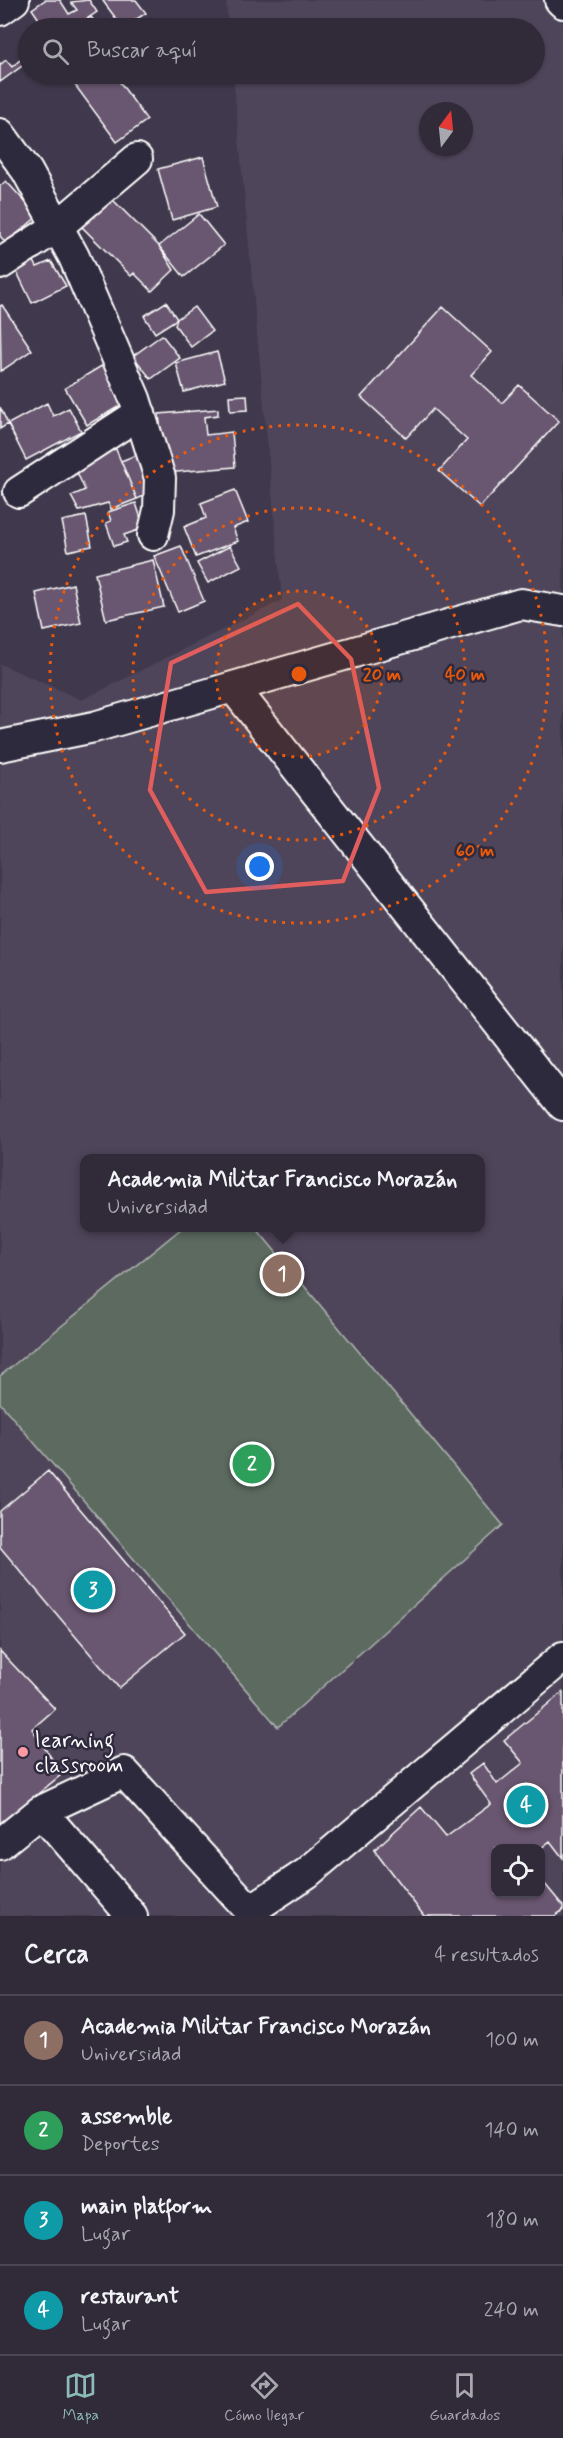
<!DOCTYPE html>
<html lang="es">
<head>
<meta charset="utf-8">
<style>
  body { margin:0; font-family:Mynerve,sans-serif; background:#383241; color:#f1f3f6 }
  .controls { position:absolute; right:18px; bottom:18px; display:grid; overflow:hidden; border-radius:12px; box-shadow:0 2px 4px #0004 }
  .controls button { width:54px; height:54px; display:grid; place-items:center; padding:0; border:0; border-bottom:2px solid #4b4653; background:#302a39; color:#f1f3f6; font:30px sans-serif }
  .compass { position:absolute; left:419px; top:102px; width:54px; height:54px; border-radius:50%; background:#302a39; box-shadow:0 2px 4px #0004; rotate:15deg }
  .you { position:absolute; left:260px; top:867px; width:21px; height:21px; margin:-15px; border:4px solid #fff; border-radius:50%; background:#1a73e8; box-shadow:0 0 0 9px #1a73e833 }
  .badge { display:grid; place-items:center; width:39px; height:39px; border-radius:50%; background:#8bbbb9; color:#fff; font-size:20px; font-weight:700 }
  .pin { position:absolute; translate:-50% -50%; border:3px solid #fff; box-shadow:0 2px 6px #0006 }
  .popup { position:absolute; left:80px; top:1154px; width:405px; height:78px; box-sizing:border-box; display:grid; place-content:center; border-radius:12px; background:#302a39; filter:drop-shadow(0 2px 4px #0005); font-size:20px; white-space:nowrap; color:#a8a7ae }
  .popup b { font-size:22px; color:#f1f3f6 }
  .popup::after { content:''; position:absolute; left:50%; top:100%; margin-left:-12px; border:12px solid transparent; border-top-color:#302a39 }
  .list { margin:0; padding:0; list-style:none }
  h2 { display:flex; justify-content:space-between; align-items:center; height:78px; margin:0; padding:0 24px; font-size:26px }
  h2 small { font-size:20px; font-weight:400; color:#a8a7ae }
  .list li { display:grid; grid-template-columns:39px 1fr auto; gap:18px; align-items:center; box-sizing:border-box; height:90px; padding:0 24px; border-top:2px solid #4b4653 }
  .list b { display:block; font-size:22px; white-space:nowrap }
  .list p { margin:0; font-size:20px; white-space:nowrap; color:#a8a7ae }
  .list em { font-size:20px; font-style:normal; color:#a8a7ae }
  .icon { flex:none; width:33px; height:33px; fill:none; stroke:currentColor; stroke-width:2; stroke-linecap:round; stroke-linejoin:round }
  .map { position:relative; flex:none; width:563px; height:1916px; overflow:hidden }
  .search { position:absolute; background:#302a39; box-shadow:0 2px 4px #0004; left:18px; right:18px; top:18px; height:66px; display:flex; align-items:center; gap:15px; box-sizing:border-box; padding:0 21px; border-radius:33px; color:#a8a7ae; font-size:22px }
  .sheet { height:438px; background:#302a39 }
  nav { display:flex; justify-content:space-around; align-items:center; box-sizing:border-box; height:84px; border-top:2px solid #4b4653; background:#302a39; font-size:16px; color:#a8a7ae }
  nav a { display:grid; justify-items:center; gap:3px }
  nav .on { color:#8bbbb9 }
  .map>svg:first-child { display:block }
  .built { fill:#50455a; fill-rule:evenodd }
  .green { fill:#5c6b61; stroke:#aeb5b0; stroke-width:1.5 }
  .building { fill:#695770; stroke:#fff; stroke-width:1.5 }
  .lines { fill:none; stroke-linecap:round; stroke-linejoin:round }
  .minor-casing { stroke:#fff; stroke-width:34 }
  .minor { stroke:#2f2a3d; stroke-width:30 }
  .marked { fill:none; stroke:#e05e5e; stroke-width:4.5; stroke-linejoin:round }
  .ring { fill:none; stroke:#e8590c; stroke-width:3; stroke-dasharray:3 6 }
  .poi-dot { fill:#ff9aa2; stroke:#2f2a3d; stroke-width:2 }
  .labels { text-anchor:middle; stroke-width:5; stroke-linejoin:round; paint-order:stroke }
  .poi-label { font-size:22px; fill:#fff; stroke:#2f2a3d; text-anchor:start }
  .centre { fill:#e8590c; stroke:#2f2a3d; stroke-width:3 }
  .ring-label { font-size:18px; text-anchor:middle; font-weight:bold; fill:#e8590c; stroke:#2f2a3d; stroke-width:5; stroke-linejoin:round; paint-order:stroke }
</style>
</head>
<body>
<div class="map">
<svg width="563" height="1916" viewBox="0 0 563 1916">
  <rect width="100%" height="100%" fill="#40384c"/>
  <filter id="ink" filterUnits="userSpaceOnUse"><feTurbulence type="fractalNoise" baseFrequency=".0167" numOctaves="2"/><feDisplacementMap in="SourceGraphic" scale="12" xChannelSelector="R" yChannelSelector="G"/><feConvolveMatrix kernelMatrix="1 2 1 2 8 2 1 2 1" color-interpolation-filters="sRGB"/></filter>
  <g filter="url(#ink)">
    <path class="built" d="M226 0H563V1916H0V664L82 700 282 600 233 74H534V28H228ZM428 111H464V147H428ZM84 1158H480V1228H84ZM496 1848H540V1894H496Z"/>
    <path class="green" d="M182 1228H256L503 1525 278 1727 0 1403V1376Z"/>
    <path class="building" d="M45 0H60L69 14 77 10 71 2 89 0 97 12 73 28H45L32 9Z
      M104 0H136L146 13 123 28 103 1Z
      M91 17 100 28H75Z
      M6 60 12 67 20 60 26 63 0 82V63L1 64Z
      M82 74H114L147 120 117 142 72 81Z
      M203 157 217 207 172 220 158 169Z
      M6 181 38 216 6 243 0 236V186Z
      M103 190 159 246 174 270 152 291 134 273 131 276 74 219Z
      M199 214 224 245 184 277 159 246Z
      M32 257 37 267 51 261 66 286 32 303 14 266Z
      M166 302 177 319 155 333 144 316Z
      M2 305 32 350 1 371 0 306Z
      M194 307 212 331 191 347 175 325 177 319Z
      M443 307 492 352 471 375 502 403 519 385 559 421 480 507 439 471 467 440 433 409 406 438 361 397Z
      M162 335 180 358 151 379 133 356Z
      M217 352 225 381 184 392 176 363Z
      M108 362 130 400 87 425 65 388Z
      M247 395 248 410 230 411 229 396Z
      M47 403 53 416 69 408 81 431 26 460 8 424Z
      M0 407 8 424 0 429Z
      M218 409V415L204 417 206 435 232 432 235 467 165 473 159 414Z
      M112 440 137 499 111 509 108 503 79 511 71 496 85 490 74 466Z
      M144 452 156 491 137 499 121 461Z
      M235 490 248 522 233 528 238 541 196 557 184 527 206 518 201 503Z
      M136 503 144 528 124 535 127 542 114 546 106 523 111 521 108 512Z
      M86 516 92 546 68 551 62 521Z
      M181 546 204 601 178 612 154 556Z
      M230 546 241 566 208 583 197 563Z
      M153 560 164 607 106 620 95 574Z
      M73 584 81 623 44 631 36 593Z
      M48 1471 185 1633 119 1688 0 1547V1511Z
      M0 1651 55 1709 32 1729 62 1774 0 1825Z
      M563 1692V1858L550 1841 540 1849 496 1848V1894H540V1878L563 1906V1910L555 1916H424L374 1850 421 1807 446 1837 491 1804 469 1774 483 1763 497 1784 523 1763 504 1740Z"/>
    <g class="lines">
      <defs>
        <path id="minor" d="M560 0 563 3
          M0 10 14 0
          M0 134 27 171 74 257 135 399 160 478 159 510 153 535
          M0 264 57 227 137 159
          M19 492 140 413
          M233 687 563 1105
          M0 746 94 727 521 604 563 611
          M41 1811 132 1916
          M0 1844 41 1811 124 1772 255 1916
          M251 1910 307 1873 563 1657"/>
      </defs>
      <use href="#minor" class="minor-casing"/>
      <use href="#minor" class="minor"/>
    </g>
  </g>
  <path class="marked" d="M298 604 351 659 379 788 343 881 206 892 150 790 171 663Z"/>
  <circle cx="299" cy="674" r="83" fill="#e8590c" fill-opacity=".12"/>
  <g class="ring">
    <circle cx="299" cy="674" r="83"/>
    <circle cx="299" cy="674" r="166"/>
    <circle cx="299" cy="674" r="249"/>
  </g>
  <circle class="poi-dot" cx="23" cy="1752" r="6"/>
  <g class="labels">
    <g class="poi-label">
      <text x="35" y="1747">learning<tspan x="35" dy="25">classroom</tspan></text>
    </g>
  </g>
  <circle cx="299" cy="674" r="9" class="centre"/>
  <g class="ring-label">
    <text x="382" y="680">20 m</text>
    <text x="465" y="680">40 m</text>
    <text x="475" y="856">60 m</text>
  </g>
</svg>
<div class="controls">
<button><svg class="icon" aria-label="locate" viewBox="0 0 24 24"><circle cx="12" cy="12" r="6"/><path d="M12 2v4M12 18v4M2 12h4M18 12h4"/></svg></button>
</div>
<svg class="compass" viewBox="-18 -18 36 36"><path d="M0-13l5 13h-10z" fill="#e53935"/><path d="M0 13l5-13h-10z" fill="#a8a7ae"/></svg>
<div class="you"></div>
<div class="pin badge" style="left:282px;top:1274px;background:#8d6e63">1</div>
<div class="popup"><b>Academia Militar Francisco Morazán</b>Universidad</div>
<div class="pin badge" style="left:252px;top:1464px;background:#2e9e5b">2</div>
<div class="pin badge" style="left:93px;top:1590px;background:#0f9aa8">3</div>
<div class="pin badge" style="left:526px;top:1805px;background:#0f9aa8">4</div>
<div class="search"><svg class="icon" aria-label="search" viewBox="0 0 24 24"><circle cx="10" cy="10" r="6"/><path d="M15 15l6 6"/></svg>Buscar aquí</div>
</div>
<section class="sheet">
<h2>Cerca<small>4 resultados</small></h2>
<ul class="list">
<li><span class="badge" style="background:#8d6e63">1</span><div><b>Academia Militar Francisco Morazán</b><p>Universidad</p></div><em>100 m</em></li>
<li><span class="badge" style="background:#2e9e5b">2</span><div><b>assemble</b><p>Deportes</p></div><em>140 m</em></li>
<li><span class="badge" style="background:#0f9aa8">3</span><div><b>main platform</b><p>Lugar</p></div><em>180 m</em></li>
<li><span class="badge" style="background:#0f9aa8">4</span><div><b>restaurant</b><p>Lugar</p></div><em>240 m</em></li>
</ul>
</section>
<nav>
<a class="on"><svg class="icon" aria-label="map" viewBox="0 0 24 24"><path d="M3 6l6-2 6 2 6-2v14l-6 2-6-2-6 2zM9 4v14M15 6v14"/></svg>Mapa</a>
<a><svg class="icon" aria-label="directions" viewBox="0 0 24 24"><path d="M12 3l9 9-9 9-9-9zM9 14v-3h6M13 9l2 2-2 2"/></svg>Cómo llegar</a>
<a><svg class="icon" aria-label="saved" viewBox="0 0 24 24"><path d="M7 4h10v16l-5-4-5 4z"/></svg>Guardados</a>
</nav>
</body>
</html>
